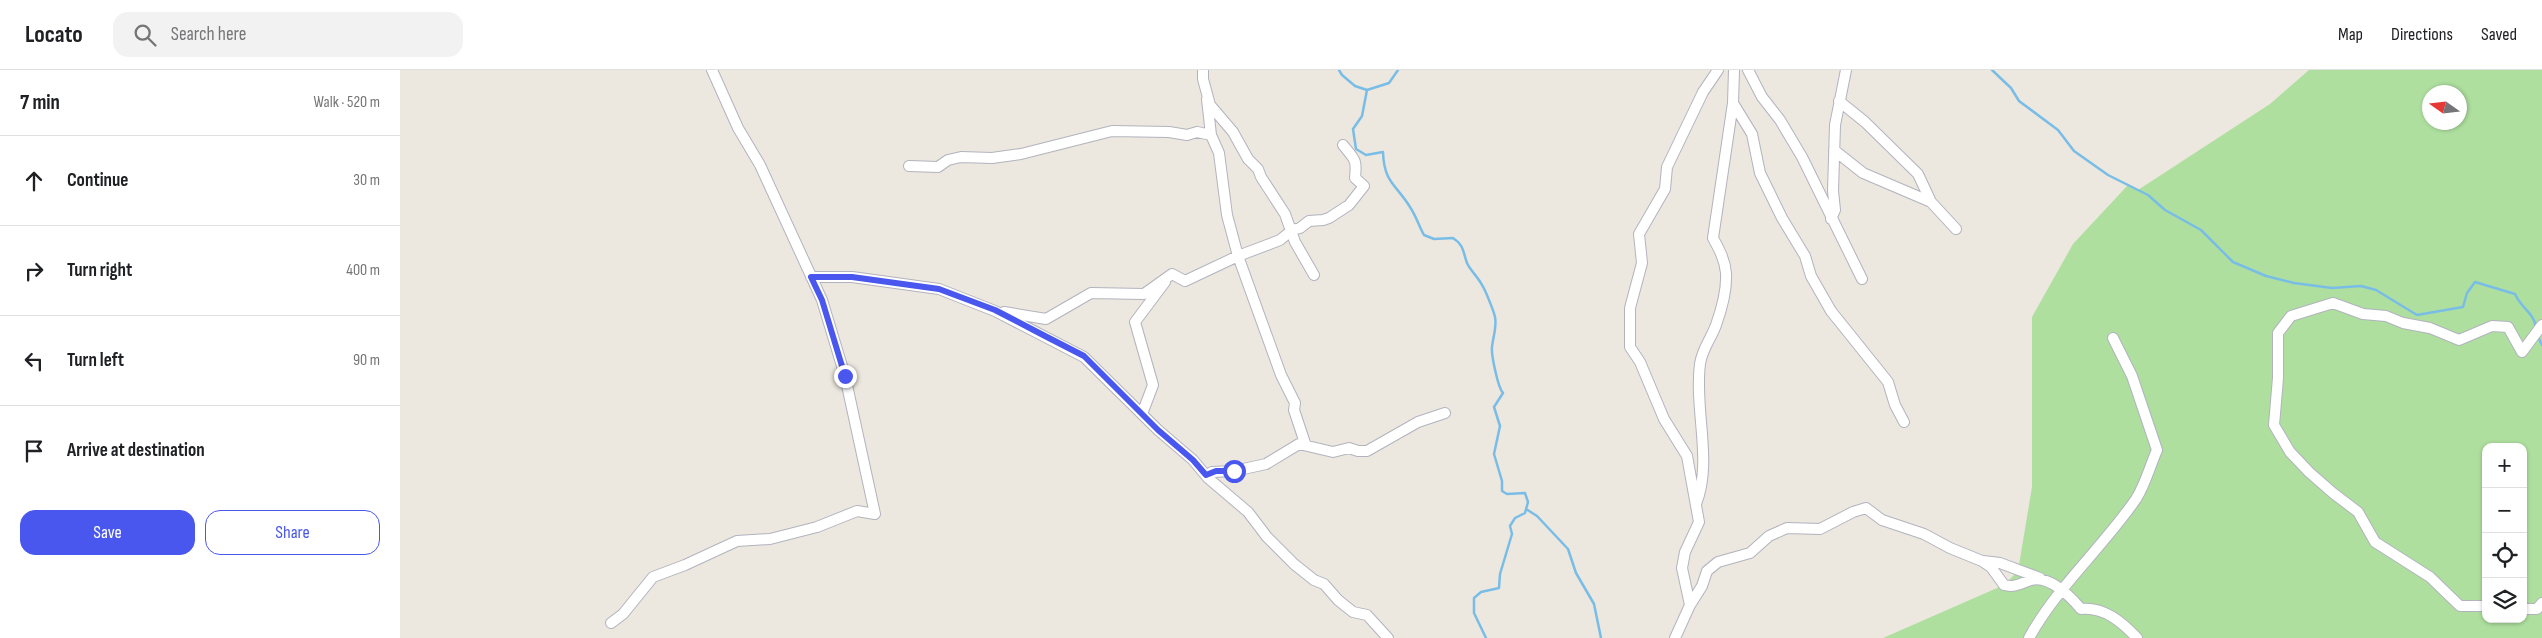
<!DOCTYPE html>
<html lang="en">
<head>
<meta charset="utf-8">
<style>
  body { margin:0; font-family:"Sofia Sans Condensed",sans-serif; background:#f2f2f2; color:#202124 }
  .controls { position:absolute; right:15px; bottom:15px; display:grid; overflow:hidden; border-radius:10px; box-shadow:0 1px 4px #0004 }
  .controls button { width:45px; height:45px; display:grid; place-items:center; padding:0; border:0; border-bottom:1px solid #e0e0e0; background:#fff; color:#202124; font:25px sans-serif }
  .compass { position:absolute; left:2022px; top:15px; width:45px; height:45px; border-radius:50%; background:#fff; box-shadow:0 1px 4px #0004; rotate:284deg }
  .stop { position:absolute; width:15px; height:15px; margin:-11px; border:4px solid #4a57ee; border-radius:50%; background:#fff }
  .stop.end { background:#4a57ee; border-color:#fff; box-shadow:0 1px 5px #0008 }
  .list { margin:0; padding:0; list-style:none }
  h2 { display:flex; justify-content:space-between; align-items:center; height:65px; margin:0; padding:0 20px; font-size:21px }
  h2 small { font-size:16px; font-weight:400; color:#757577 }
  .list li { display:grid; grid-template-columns:32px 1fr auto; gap:15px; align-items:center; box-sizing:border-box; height:90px; padding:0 20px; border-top:1px solid #e0e0e0 }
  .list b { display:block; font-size:19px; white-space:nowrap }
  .list em { font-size:16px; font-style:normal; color:#757577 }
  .actions { display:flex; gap:10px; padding:15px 20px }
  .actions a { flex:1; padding:11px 0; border:1px solid #4a57ee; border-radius:15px; text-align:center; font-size:18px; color:#4a57ee }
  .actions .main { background:#4a57ee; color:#fff }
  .icon { flex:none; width:28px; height:28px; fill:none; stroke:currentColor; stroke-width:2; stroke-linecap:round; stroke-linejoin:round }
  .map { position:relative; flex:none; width:2142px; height:568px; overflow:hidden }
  header { display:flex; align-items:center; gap:30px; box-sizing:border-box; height:70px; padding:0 25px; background:#fff; border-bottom:1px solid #e0e0e0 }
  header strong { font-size:24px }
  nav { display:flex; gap:28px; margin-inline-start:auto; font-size:18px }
  .search { width:350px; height:45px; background:#f2f2f2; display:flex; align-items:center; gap:12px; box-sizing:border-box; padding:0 18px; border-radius:15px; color:#757577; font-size:19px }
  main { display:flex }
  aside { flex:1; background:#fff }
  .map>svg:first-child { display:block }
  .green { fill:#aedf9f; fill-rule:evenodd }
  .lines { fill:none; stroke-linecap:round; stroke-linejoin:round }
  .stream { stroke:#79bde7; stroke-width:2.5 }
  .minor-casing { stroke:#b2b3be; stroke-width:12 }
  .minor { stroke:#fff; stroke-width:10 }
  .route { stroke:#4a57ee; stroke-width:6 }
</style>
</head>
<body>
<header>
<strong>Locato</strong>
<div class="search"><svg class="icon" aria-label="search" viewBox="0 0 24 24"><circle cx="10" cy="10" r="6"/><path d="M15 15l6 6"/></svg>Search here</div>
<nav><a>Map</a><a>Directions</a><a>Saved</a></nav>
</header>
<main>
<aside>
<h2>7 min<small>Walk · 520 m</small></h2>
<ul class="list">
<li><svg class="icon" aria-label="ahead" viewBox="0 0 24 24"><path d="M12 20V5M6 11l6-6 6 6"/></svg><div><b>Continue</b></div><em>30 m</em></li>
<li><svg class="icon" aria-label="right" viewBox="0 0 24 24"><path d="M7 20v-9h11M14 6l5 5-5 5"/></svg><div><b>Turn right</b></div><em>400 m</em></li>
<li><svg class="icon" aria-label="left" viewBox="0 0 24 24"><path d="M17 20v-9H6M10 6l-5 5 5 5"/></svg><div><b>Turn left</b></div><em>90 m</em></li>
<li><svg class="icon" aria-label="arrive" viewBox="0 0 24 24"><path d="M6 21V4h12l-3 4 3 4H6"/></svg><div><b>Arrive at destination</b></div></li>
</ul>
<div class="actions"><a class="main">Save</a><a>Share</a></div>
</aside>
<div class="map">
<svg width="2142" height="568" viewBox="0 0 2142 568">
  <rect width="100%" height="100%" fill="#ece8df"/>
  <path class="green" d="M1909 0H2142V568H1483L1604 515 1618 501 1632 417V247L1673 174 1728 115 1738 120 1870 34ZM2030 22H2060V52H2030ZM2086 377H2123V549H2086Z"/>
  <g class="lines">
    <path class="stream" d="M939 0 942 5 955 16 967 20 989 13 998 0
      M1592 0 1611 18 1619 31 1658 60 1674 81 1708 105 1748 125 1765 140 1801 160 1833 192 1866 206 1894 213 1932 218 1961 216 1976 220 2017 245 2063 237 2067 223 2075 212 2115 224C2121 238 2134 243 2136 257
      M967 20 962 46 953 59 956 79 966 85 983 82C984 113 996 114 1010 137 1016 146 1019 156 1024 165L1034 169 1053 168C1064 175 1063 182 1067 193 1070 200 1078 207 1082 215 1085 219 1094 242 1095 247 1097 257 1093 267 1092 277 1091 284 1098 318 1103 323L1094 337 1100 356 1094 384 1102 411V421L1107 424 1125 423 1128 432 1125 443 1115 448 1110 456 1112 464 1100 504 1099 518 1081 522 1074 528V543L1086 568
      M2137 265 2142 275
      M1126 439 1137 446 1168 479 1176 503 1194 534 1201 568"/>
    <defs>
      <path id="minor" d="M803 0V9L810 35 833 62 848 89 858 99 861 107 885 144 895 172 914 205
        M1348 0 1362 27 1380 50 1402 87 1462 209
        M1439 31 1465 52 1518 104 1531 132
        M1333 33 1352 64 1360 103 1382 148 1405 186 1411 206 1431 241 1488 312 1495 335 1504 352
        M1434 80 1463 103 1531 132 1556 159
        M509 96 538 97 548 90 561 87 592 88 621 84 712 61 769 62 787 65 797 62 811 65
        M1431 149 1435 140 1433 121 1435 55 1446 0
        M411 207H452L539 219 595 241 684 287 758 360 793 390 808 408 848 442 867 467 894 494 914 510 924 514 938 530 953 542 967 545 988 568
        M604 242 646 249 691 223 744 224 772 204 785 211 838 186 827 145 819 83 811 65 807 29
        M742 344 753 315 735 252 765 212
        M905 373 894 340 895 333 881 305 838 186 880 170 892 160 900 158 909 151 923 150 929 148 949 135 964 116 955 108C957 89 955 90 943 75
        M806 405 812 402 834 401 866 394 899 374 933 382 949 378 958 381H967L1018 352 1045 343
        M1296 434C1313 391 1294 340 1300 294 1302 279 1311 269 1316 255 1321 241 1327 219 1326 203 1325 190 1319 179 1313 168L1333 33 1334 0
        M1583 491 1600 493 1640 508
        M1290 535 1282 498 1285 482 1299 452 1287 386 1264 349 1240 292 1230 277V238L1242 193 1239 164 1265 119 1267 97 1303 22 1318 0
        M2086 536H2060L2030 507 1975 472 1958 442 1933 423 1909 402 1890 382 1874 355 1878 308V263L1891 246 1933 233 1963 244 1986 246 2003 253 2030 258 2059 270 2092 256 2108 257 2122 282 2142 255
        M2123 539H2137L2142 533
        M211 553 223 544 253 507 285 495 337 471 370 469 417 457 457 441 475 444 445 306 422 230 360 95 338 58 312 0
        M1275 568 1290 535 1302 516 1307 501 1318 492 1350 483 1369 466 1387 458 1420 459 1453 442 1466 438 1482 450 1524 464 1550 478 1582 491 1591 497 1604 515C1615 518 1621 513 1631 510 1649 505 1670 526 1681 539 1704 537 1721 551 1737 568
        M1629 568C1657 517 1703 477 1736 429 1745 415 1750 396 1757 380L1732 306 1713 268"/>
    </defs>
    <use href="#minor" class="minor-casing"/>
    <use href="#minor" class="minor"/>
  </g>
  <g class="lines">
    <path class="route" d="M445 306 422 230 411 207H452L539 219 595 240 645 266 684 286 758 360 793 390 806 405 816 401H834"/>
  </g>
</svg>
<div class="controls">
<button>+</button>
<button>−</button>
<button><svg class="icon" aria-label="locate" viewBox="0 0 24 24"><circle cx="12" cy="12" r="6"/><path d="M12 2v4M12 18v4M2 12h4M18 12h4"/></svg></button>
<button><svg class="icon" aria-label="layers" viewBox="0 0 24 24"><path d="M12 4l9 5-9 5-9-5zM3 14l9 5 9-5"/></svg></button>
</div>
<svg class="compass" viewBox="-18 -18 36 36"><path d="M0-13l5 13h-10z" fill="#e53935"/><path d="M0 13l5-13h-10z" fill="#757577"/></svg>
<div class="stop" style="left:834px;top:401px"></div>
<div class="stop end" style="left:445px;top:306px"></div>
</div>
</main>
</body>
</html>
